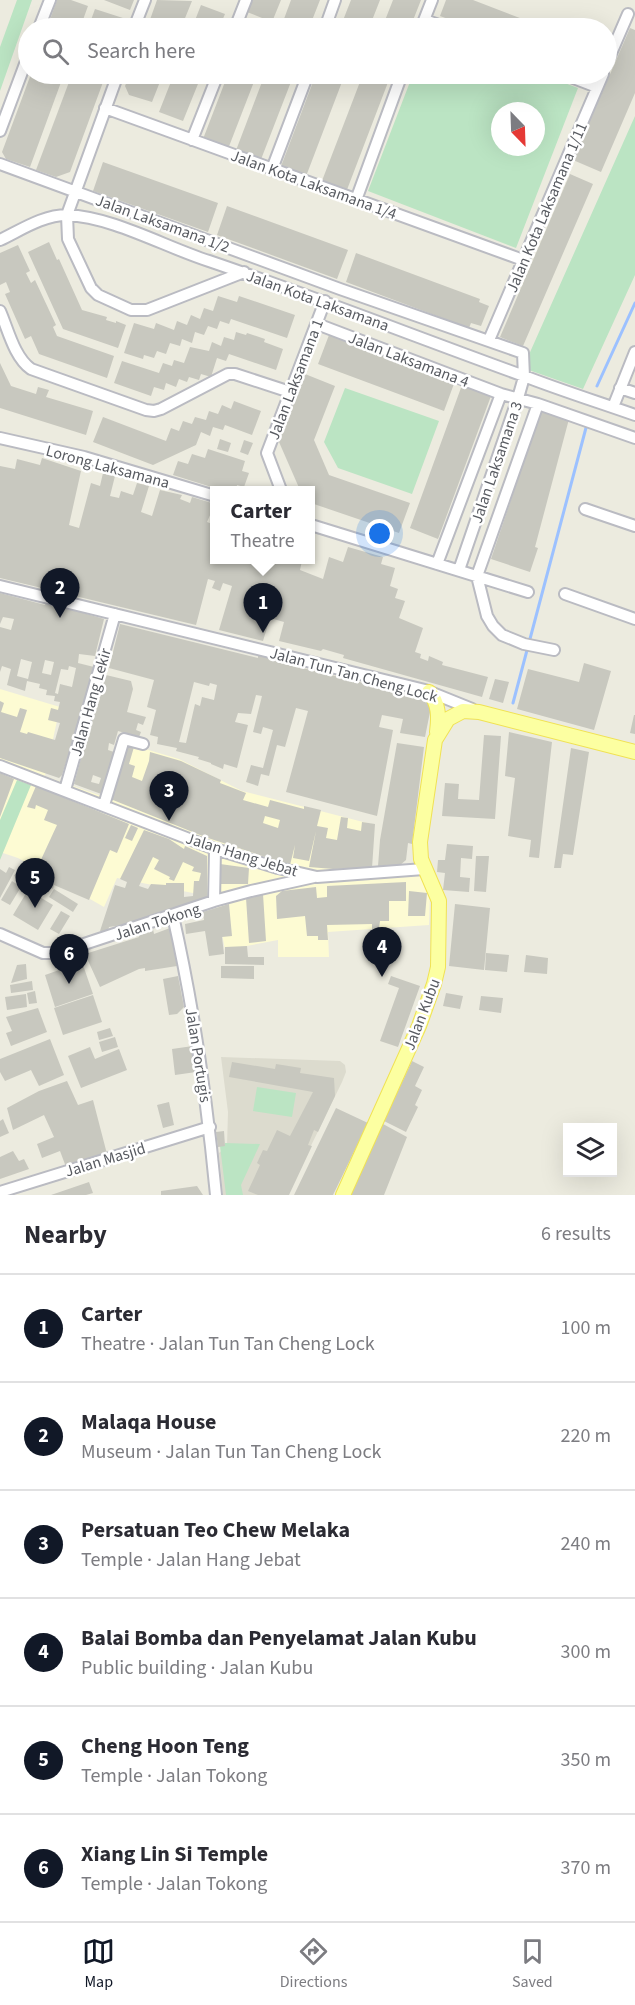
<!DOCTYPE html>
<html lang="en">
<head>
<meta charset="utf-8">
<style>
  body { margin:0; font-family:"Source Sans 3",sans-serif; background:#f7f7f7; color:#2b2b33 }
  .controls { position:absolute; right:18px; bottom:18px; display:grid; overflow:hidden; border-radius:0px; box-shadow:0 6px 24px #0002 }
  .controls button { width:54px; height:54px; display:grid; place-items:center; padding:0; border:0; border-bottom:2px solid #e1e1e2; background:#fff; color:#2b2b33; font:30px sans-serif }
  .compass { position:absolute; left:491px; top:102px; width:54px; height:54px; border-radius:50%; background:#fff; box-shadow:0 6px 24px #0002; rotate:157deg }
  .you { position:absolute; left:380px; top:534px; width:21px; height:21px; margin:-15px; border:4px solid #fff; border-radius:50%; background:#1a73e8; box-shadow:0 0 0 9px #1a73e833 }
  .badge { display:grid; place-items:center; width:39px; height:39px; border-radius:50%; background:#111827; color:#fff; font-size:20px; font-weight:700 }
  .pin { position:absolute; translate:-50% -50px; filter:drop-shadow(0 2px 3px #0008) }
  .pin::after { content:''; position:absolute; top:32px; width:21px; height:18px; background:inherit; clip-path:polygon(0 0,100% 0,50% 100%) }
  .popup { position:absolute; left:210px; top:486px; width:105px; height:78px; box-sizing:border-box; display:grid; place-content:center; border-radius:0px; background:#fff; filter:drop-shadow(0 2px 4px #0005); font-size:20px; white-space:nowrap; color:#7c7c81 }
  .popup b { font-size:22px; color:#2b2b33 }
  .popup::after { content:''; position:absolute; left:50%; top:100%; margin-left:-12px; border:12px solid transparent; border-top-color:#fff }
  .list { margin:0; padding:0; list-style:none }
  h2 { display:flex; justify-content:space-between; align-items:center; height:78px; margin:0; padding:0 24px; font-size:26px }
  h2 small { font-size:20px; font-weight:400; color:#7c7c81 }
  .list li { display:grid; grid-template-columns:39px 1fr auto; gap:18px; align-items:center; box-sizing:border-box; height:108px; padding:0 24px; border-top:2px solid #e1e1e2 }
  .list b { display:block; font-size:22px; white-space:nowrap }
  .list p { margin:0; font-size:20px; white-space:nowrap; color:#7c7c81 }
  .list em { font-size:20px; font-style:normal; color:#7c7c81 }
  .icon { flex:none; width:33px; height:33px; fill:none; stroke:currentColor; stroke-width:2; stroke-linecap:round; stroke-linejoin:round }
  .map { position:relative; flex:none; width:635px; height:1195px; overflow:hidden }
  .search { position:absolute; background:#fff; box-shadow:0 6px 24px #0002; left:18px; right:18px; top:18px; height:66px; display:flex; align-items:center; gap:15px; box-sizing:border-box; padding:0 21px; border-radius:33px; color:#7c7c81; font-size:22px }
  .sheet { height:726px; background:#fff }
  nav { display:flex; justify-content:space-around; align-items:center; box-sizing:border-box; height:84px; border-top:2px solid #e1e1e2; background:#fff; font-size:16px; color:#7c7c81 }
  nav a { display:grid; justify-items:center; gap:3px }
  nav .on { color:#111827 }
  .map>svg:first-child { display:block }
  .commercial { fill:#fdfbd3 }
  .education { fill:#dcdbce }
  .green { fill:#bbe4c3; fill-rule:evenodd }
  .lines { fill:none; stroke-linecap:round; stroke-linejoin:round }
  .stream { stroke:#9cc1ff; stroke-width:3 }
  .building { fill:#c8c8bf; fill-rule:evenodd }
  .minor-casing { stroke:#babbc2; stroke-width:14 }
  .major-casing { stroke:#f0e254; stroke-width:16 }
  .minor { stroke:#fff; stroke-width:10 }
  .major { stroke:#fcffa1; stroke-width:14 }
  .labels { text-anchor:middle; stroke-width:5; stroke-linejoin:round; paint-order:stroke }
  .street-label { font-size:16px; fill:#585b61; stroke:#fff }
</style>
</head>
<body>
<div class="map">
<svg width="635" height="1195" viewBox="0 0 635 1195">
  <rect width="100%" height="100%" fill="#ecebdf"/>
  <path class="commercial" d="M0 689 60 707 45 776 107 798 125 743 179 759 242 791 371 824 366 871 413 866 430 891 429 925 328 932 329 957H278V940L225 950 217 906 208 896 117 878 104 907 18 858 0 852Z"/>
  <path class="education" d="M221 1057 340 1061 345 1065 346 1072 342 1082 287 1195H223L219 1153 227 1146 228 1112Z"/>
  <path class="green" d="M17 0H32L0 91V47Z
    M413 74H541L578 88 516 248 368 191ZM500 111H536V147H500Z
    M635 116V275L583 389 523 368Z
    M345 388 439 421 412 494 338 468 324 442Z
    M17 780 31 785 0 860V820Z
    M257 1087 296 1093 292 1117 253 1111Z
    M225 1143 260 1144 241 1185 243 1195H226L220 1146H225Z"/>
  <g class="lines">
    <path class="stream" d="M597 386 635 303
      M513 703 587 424"/>
  </g>
  <path class="building" d="M57 0H71L88 6 80 28H47Z
    M104 0H134L130 10Z
    M157 0 192 1 181 28H147Z
    M252 0H281L272 22 247 12Z
    M291 0H320L309 28 281 27Z
    M351 0H380L369 28H340Z
    M393 0H421L410 28H382Z
    M446 0H473L546 28H472L440 16Z
    M201 5 225 14 219 28H192Z
    M95 9 126 19 122 28H88Z
    M248 21 267 28H245Z
    M630 28 635 30V93L601 172 573 160Z
    M31 74H64L30 167 6 159 2 152Z
    M72 74H106L70 172 56 177 36 170Z
    M130 74H163L152 102 129 95 125 86Z
    M174 74H202L183 121 159 112Z
    M228 74H257L228 149 203 139Z
    M265 74H294L260 162 235 153Z
    M316 74H345L305 179 280 169Z
    M363 74H381L390 77 345 195 320 186Z
    M103 162 218 203 208 232 93 191Z
    M570 174 593 184 523 346 500 337Z
    M227 206 348 250 337 279 217 235Z
    M49 242 57 260 59 259 82 310 107 317 106 320 116 323V321L126 325 118 348 63 329 28 252Z
    M18 245 30 271 26 273 31 283 35 280 56 325 53 327 57 336 114 356 107 378 39 354 31 336 25 339 5 294 10 292 6 282 0 285V253Z
    M356 253 480 299 479 302 489 306 481 326 471 323 469 328 346 282Z
    M218 296 237 302 239 296 295 315 287 338 231 319 229 324 220 321 217 329 208 326 204 335 195 332 192 343 182 339 180 346 170 343 166 354 157 351 154 358 144 355 143 359 124 353 134 323 154 329 156 323 174 330 177 321 187 325 191 315 200 319 204 308 213 311Z
    M236 332 246 335 247 333 265 339 264 342 283 349 276 370 229 354 226 361 217 358 211 377 201 374 199 380 189 377 187 382 179 379 176 387 166 383 164 390 154 387 151 396 114 383 122 361 159 373 163 363 172 366 174 360 184 363 190 347 209 351 212 342 221 346 224 337 234 340Z
    M329 335 455 381 444 411 318 364Z
    M0 363 11 386 36 394 38 387 49 390 46 397 93 411 86 435 0 408Z
    M305 374 335 386 314 440 329 475 410 503 399 533 311 503V490H300L279 442Z
    M462 385 491 396 438 539 410 528Z
    M234 401 261 411 252 435 225 425 223 430 213 427 210 436 201 432 196 445 153 465 93 442 103 417 166 441 171 428 179 431 183 421 192 424 195 417 206 420 209 411 218 414 222 405 231 409Z
    M541 411 569 419 535 547 538 548 530 572 491 559Z
    M220 439 231 443 228 452 217 449Z
    M244 440 253 443 248 455 240 452Z
    M208 449 245 461 242 471 249 473 244 487 237 485 236 490H221L173 475 178 461 188 464 192 454 205 458Z
    M42 458 81 471 69 525 79 528 91 483 100 486 103 473 115 476 110 496 119 498 121 491 133 495 137 483 149 486 141 512 152 516 160 490 182 495 180 499 190 503 192 497 215 504 207 522 215 525V560L231 563 232 560H299L302 561 300 570 323 579 329 557 343 562 348 547 383 557 381 564 395 568 390 586 398 589 395 598 405 601 399 618 423 628 415 652 421 654 420 658 428 661 429 656 443 662 442 665 488 677 482 697 343 658 344 655 323 649 321 651 279 641 284 622 270 618 263 641 219 630 232 586 223 583 220 591 212 588 215 581 208 579 196 625 0 578V466L15 469 17 459 40 465Z
    M0 593 45 605 46 602 104 619 95 656 79 654 78 663 94 667 71 747 62 775 59 778 0 758V701L4 703 1 712 17 717 20 708 27 710 20 732 27 734 28 732 55 740 60 723 48 720 51 708 58 710 60 702 54 701 55 696 46 695 47 690 39 688 40 684 27 681 25 691 7 685 11 669 2 666 0 672V627L11 630 14 619 3 617 0 624ZM21 659 32 662 28 679 17 676ZM45 660 54 662 51 675 42 673ZM69 666 76 668 72 687 60 684 58 694 55 693 61 669 68 670Z
    M120 624 258 658V655L278 661V662L388 689 424 697 431 707 425 737 400 733 403 719 382 715 379 727 393 730 377 816 286 792 308 711 296 708 285 747 277 745 269 776 261 774 258 786 246 782 251 765 263 768 273 730 263 727 261 734 253 732 262 696 256 695 251 714 238 713 235 722 248 725 237 768 224 764 223 769 211 764V763L198 759 199 757 176 751 177 748 157 744 158 737 150 735 156 710 147 707 154 680 109 668ZM194 682 209 686 210 683 217 685 214 700 202 697 200 706 195 704 186 743 179 742Z
    M584 663 611 671 594 730 517 709 528 669 579 682Z
    M106 675 131 681 133 689 127 712 146 717 143 725 138 723 136 730 141 732 139 737 118 731 114 745 109 743 108 750 117 753 104 795 74 784 94 711ZM93 775 101 778 99 784 91 782Z
    M495 679 509 682 503 703 489 699Z
    M634 715H635V734L630 733Z
    M509 732 552 742 539 858 529 857 531 840 508 836 515 778 505 776Z
    M484 735 501 736 495 819 442 816 445 783 459 784 458 799 479 800Z
    M397 743 424 747 412 844 408 843 406 860 399 866H378L380 840Z
    M126 745 134 747 129 764 135 766 132 777 142 781 149 761 150 752 181 761 221 780 220 783 246 793 243 800 268 807 270 800 304 809V806L321 810 317 826 328 828 326 838 337 840 341 817 348 818 347 828 361 831 362 822 375 824 372 868 333 869 309 867 316 831 309 861 293 858 295 845 290 865 205 837 108 798ZM265 816 280 820 278 828 263 823Z
    M571 748 589 752 573 855 563 854 561 868H554Z
    M0 773 14 779 0 817Z
    M36 786 129 824 117 853 110 850 89 900 54 885 53 889 42 882 38 890 14 876 19 869 33 877 57 825 44 820 48 810 36 805 35 809 27 807Z
    M131 825 138 828 132 841 125 838Z
    M144 830 169 839 184 849 185 846 207 856V896L202 900 129 924 109 927 108 931H100L115 885 125 888 127 882 120 879ZM153 857 159 860 154 869 170 877 169 879 174 881 183 862 194 867 192 871 201 873 199 881H194L193 896 184 897V883H166V885L151 884 148 889 139 886Z
    M447 844 473 846 472 859 461 858 460 877 470 878 469 892 443 890 445 873 437 872 438 860H445Z
    M476 856H489L486 892 474 891Z
    M220 864 249 868 248 884H219Z
    M9 867 15 870 0 898V869L6 873Z
    M12 881 21 887 10 905 1 900Z
    M406 882V901H389V921H380L379 928 372 929V924L327 925 328 940H318V936H307L305 916 277 919 276 896 282 891 316 887 317 898 327 897V886Z
    M54 889 78 904 73 912 49 897Z
    M28 890 53 905 38 930 13 915Z
    M409 891 427 893 425 916H408Z
    M263 894 266 941 249 943 246 898Z
    M229 904 232 936 222 937 224 954 209 956 205 931 186 934 185 924 204 920 203 912Z
    M455 904 490 908 484 970 449 966Z
    M61 911 70 916 59 934 50 929Z
    M170 928 177 966 145 971V968L139 969 100 987 85 954 139 937 138 932 153 929 154 934Z
    M247 946 248 957H264V965L225 964V947Z
    M486 953 509 955 507 972 485 970Z
    M526 955 548 958 547 974 524 972Z
    M82 962 93 994 55 1007 45 975Z
    M26 964 27 979 11 983 17 965Z
    M221 966H254V979L221 978Z
    M178 976 184 1007 177 1014 169 1015 163 979Z
    M391 976 420 986 398 1047 380 1041 399 988 388 984Z
    M32 981 33 990 11 993 10 985Z
    M35 991 37 1003 29 1004 27 993Z
    M446 993 463 996 460 1009 443 1006Z
    M26 994 27 1007 7 1010 5 997Z
    M93 995 102 1022 63 1035 54 1008Z
    M481 996 503 998 501 1013 479 1010Z
    M38 1008 47 1032 11 1046 6 1033 12 1031 6 1017Z
    M110 1028 113 1036 99 1040 97 1032Z
    M115 1037 118 1047 102 1052 99 1042Z
    M50 1039 64 1075 39 1086 31 1070 5 1081 0 1072V1059Z
    M193 1046 196 1072 175 1075 172 1049Z
    M90 1047 95 1059 119 1049 127 1070 81 1088 68 1056Z
    M412 1061 424 1067 415 1086 422 1090 415 1105 418 1107 406 1132 384 1121Z
    M232 1062 275 1069 276 1064 301 1068 300 1073 334 1078 335 1096 318 1132 314 1130 308 1145 312 1146 289 1195H258L248 1191 260 1165 257 1163 263 1150 267 1151 277 1130 290 1136 313 1092 229 1077Z
    M67 1081 78 1105 93 1100 107 1154 66 1167 60 1151 42 1158 37 1144 54 1137 44 1115 13 1130 7 1108 39 1091Z
    M169 1102 174 1125 163 1128 157 1105Z
    M336 1108 368 1123 333 1195H294Z
    M3 1119 9 1133 0 1137V1121Z
    M383 1124 407 1137 384 1195H349Z
    M224 1131 225 1146 218 1147 216 1132Z
    M13 1151 19 1161 24 1159 29 1169 0 1179V1157Z
    M89 1182 93 1193 86 1195H51Z
    M197 1186 203 1195H161V1191Z"/>
  <g class="lines">
    <defs>
      <path id="minor" d="M425 20 447 28
        M39 28 50 0
        M134 28 145 0
        M235 28 246 0
        M325 28 335 0
        M421 28 432 0
        M606 65 628 14
        M118 74 67 215 68 239 91 288 98 295 131 310H147L244 272
        M563 74 597 87
        M105 108 523 260
        M0 131 28 56
        M192 140 218 74
        M0 164 340 289 523 353 524 377 518 398 459 570
        M272 169 308 74
        M356 200 402 74
        M0 240C21 230 43 215 67 215 113 217 165 247 209 261 315 297 419 338 524 376 560 390 598 402 635 415
        M0 311C8 329 14 357 31 369L146 410 154 411 161 409 228 374H235L290 392
        M317 324 501 394 538 404 635 438
        M489 340 603 74
        M620 388 635 393
        M538 404 477 576 487 616 493 626 502 635 524 644 554 650
        M613 407 635 352
        M0 438 84 457 215 496
        M281 490 267 453 325 301
        M585 509 635 526
        M311 525 528 592
        M437 564 501 394
        M0 586 425 690 472 709
        M565 594 635 619
        M0 766 215 849 278 868 317 877 424 869
        M65 790 115 614
        M104 805 124 739 143 744
        M214 901 215 849
        M173 916C194 1008 207 1101 216 1195
        M0 934 43 953H57L214 901 251 891 314 877
        M0 1192 210 1127"/>
      <path id="major" d="M429 692C439 703 439 717 437 732
        M343 1195 419 1026 434 984 438 967 439 901 421 859 420 842 435 740 448 719 463 711 479 712 635 752"/>
    </defs>
    <use href="#minor" class="minor-casing"/>
    <use href="#major" class="major-casing"/>
    <use href="#minor" class="minor"/>
    <use href="#major" class="major"/>
  </g>
  <g class="labels">
    <g class="street-label">
      <text transform="translate(314 184) rotate(20)" y="6">Jalan Kota Laksamana 1/4</text>
      <text transform="translate(546 207) rotate(-67)" y="6">Jalan Kota Laksamana 1/11</text>
      <text transform="translate(163 223) rotate(20)" y="6">Jalan Laksamana 1/2</text>
      <text transform="translate(318 300) rotate(20)" y="6">Jalan Kota Laksamana</text>
      <text transform="translate(409 359) rotate(21)" y="6">Jalan Laksamana 4</text>
      <text transform="translate(295 379) rotate(-69)" y="6">Jalan Laksamana 1</text>
      <text transform="translate(496 462) rotate(-71)" y="6">Jalan Laksamana 3</text>
      <text transform="translate(108 466) rotate(15)" y="6">Lorong Laksamana</text>
      <text transform="translate(354 674) rotate(15)" y="6">Jalan Tun Tan Cheng Lock</text>
      <text transform="translate(90 702) rotate(-74)" y="6">Jalan Hang Lekir</text>
      <text transform="translate(242 854) rotate(17)" y="6">Jalan Hang Jebat</text>
      <text transform="translate(157 921) rotate(-18)" y="6">Jalan Tokong</text>
      <text transform="translate(421 1014) rotate(-69)" y="6">Jalan Kubu</text>
      <text transform="translate(199 1055) rotate(81)" y="6">Jalan Portugis</text>
      <text transform="translate(105 1159) rotate(-17)" y="6">Jalan Masjid</text>
    </g>
  </g>
</svg>
<div class="controls">
<button><svg class="icon" aria-label="layers" viewBox="0 0 24 24"><path d="M12 4l9 5-9 5-9-5zM3 14l9 5 9-5"/></svg></button>
</div>
<svg class="compass" viewBox="-18 -18 36 36"><path d="M0-13l5 13h-10z" fill="#e53935"/><path d="M0 13l5-13h-10z" fill="#7c7c81"/></svg>
<div class="you"></div>
<div class="pin badge" style="left:263px;top:633px">1</div>
<div class="popup"><b>Carter</b>Theatre</div>
<div class="pin badge" style="left:60px;top:618px">2</div>
<div class="pin badge" style="left:169px;top:821px">3</div>
<div class="pin badge" style="left:382px;top:977px">4</div>
<div class="pin badge" style="left:35px;top:908px">5</div>
<div class="pin badge" style="left:69px;top:984px">6</div>
<div class="search"><svg class="icon" aria-label="search" viewBox="0 0 24 24"><circle cx="10" cy="10" r="6"/><path d="M15 15l6 6"/></svg>Search here</div>
</div>
<section class="sheet">
<h2>Nearby<small>6 results</small></h2>
<ul class="list">
<li><span class="badge">1</span><div><b>Carter</b><p>Theatre · Jalan Tun Tan Cheng Lock</p></div><em>100 m</em></li>
<li><span class="badge">2</span><div><b>Malaqa House</b><p>Museum · Jalan Tun Tan Cheng Lock</p></div><em>220 m</em></li>
<li><span class="badge">3</span><div><b>Persatuan Teo Chew Melaka</b><p>Temple · Jalan Hang Jebat</p></div><em>240 m</em></li>
<li><span class="badge">4</span><div><b>Balai Bomba dan Penyelamat Jalan Kubu</b><p>Public building · Jalan Kubu</p></div><em>300 m</em></li>
<li><span class="badge">5</span><div><b>Cheng Hoon Teng</b><p>Temple · Jalan Tokong</p></div><em>350 m</em></li>
<li><span class="badge">6</span><div><b>Xiang Lin Si Temple</b><p>Temple · Jalan Tokong</p></div><em>370 m</em></li>
</ul>
</section>
<nav>
<a class="on"><svg class="icon" aria-label="map" viewBox="0 0 24 24"><path d="M3 6l6-2 6 2 6-2v14l-6 2-6-2-6 2zM9 4v14M15 6v14"/></svg>Map</a>
<a><svg class="icon" aria-label="directions" viewBox="0 0 24 24"><path d="M12 3l9 9-9 9-9-9zM9 14v-3h6M13 9l2 2-2 2"/></svg>Directions</a>
<a><svg class="icon" aria-label="saved" viewBox="0 0 24 24"><path d="M7 4h10v16l-5-4-5 4z"/></svg>Saved</a>
</nav>
</body>
</html>
